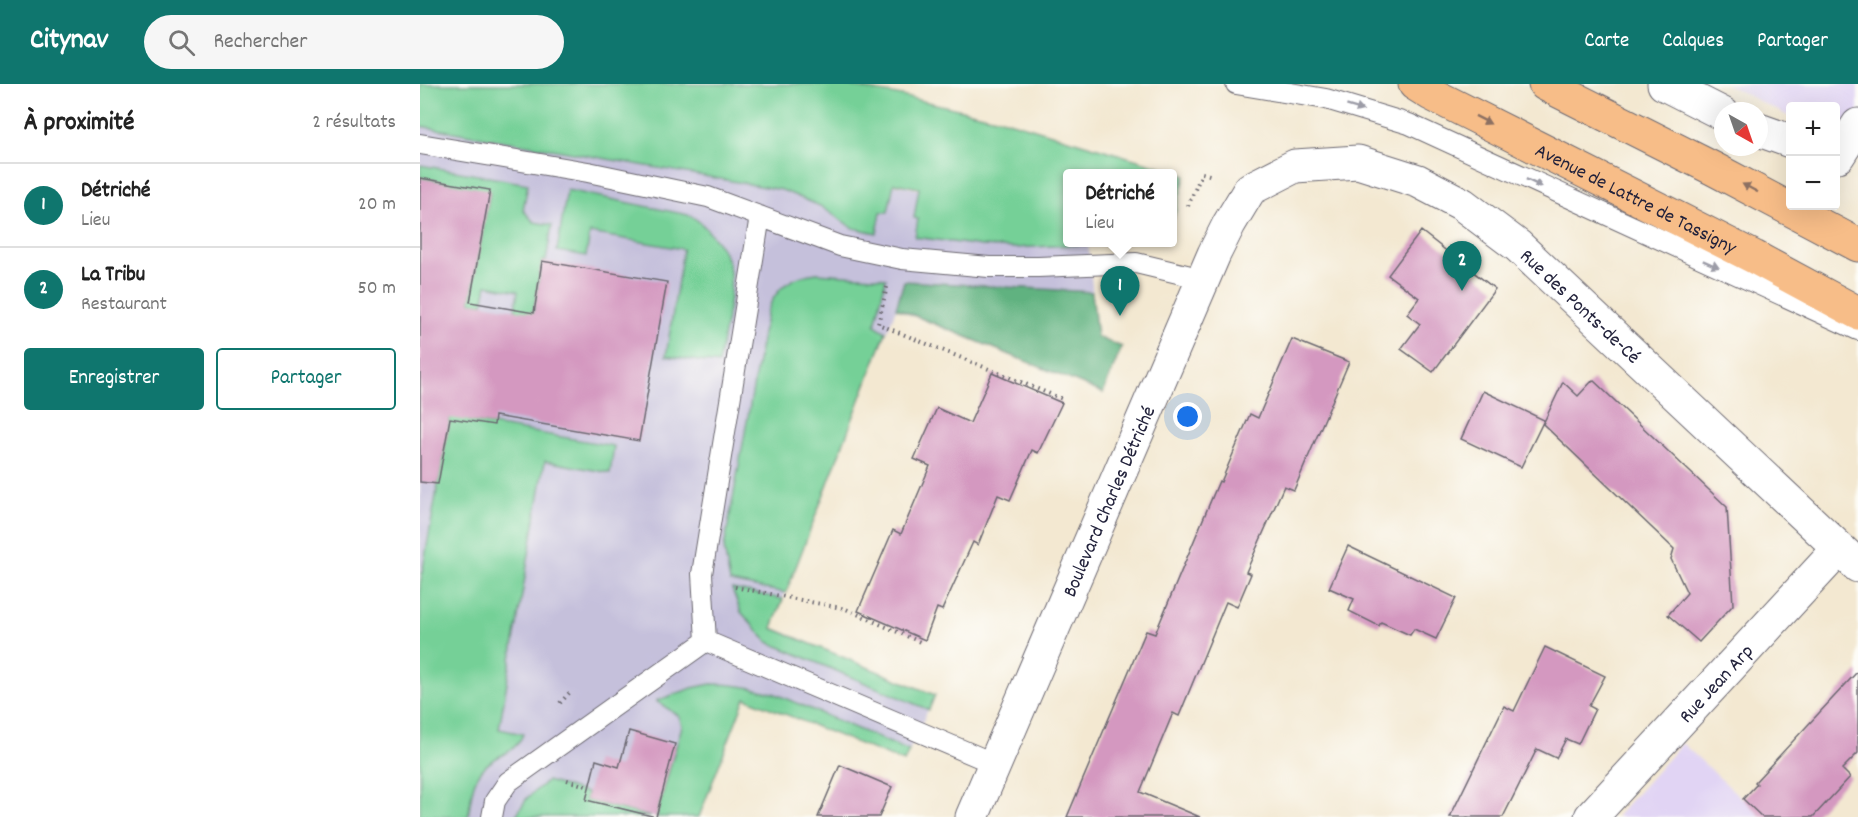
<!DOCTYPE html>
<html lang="fr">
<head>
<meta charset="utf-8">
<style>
  body { margin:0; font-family:Dekko,sans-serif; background:#f6f6f6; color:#222 }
  .controls { position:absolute; right:18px; top:18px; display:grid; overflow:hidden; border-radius:6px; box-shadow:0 6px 24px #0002 }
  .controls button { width:54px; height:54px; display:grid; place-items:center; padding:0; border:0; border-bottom:2px solid #e0e0e0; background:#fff; color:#222; font:30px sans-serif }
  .compass { position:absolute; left:1294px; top:18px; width:54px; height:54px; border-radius:50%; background:#fff; box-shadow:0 6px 24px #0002; rotate:140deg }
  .you { position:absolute; left:768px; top:333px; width:21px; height:21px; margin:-15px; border:4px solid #fff; border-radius:50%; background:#1a73e8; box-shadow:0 0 0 9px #1a73e833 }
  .badge { display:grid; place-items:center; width:39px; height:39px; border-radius:50%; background:#0f766e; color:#fff; font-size:20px; font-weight:700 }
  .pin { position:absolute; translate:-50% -50px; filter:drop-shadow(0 2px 3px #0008) }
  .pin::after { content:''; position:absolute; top:32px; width:21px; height:18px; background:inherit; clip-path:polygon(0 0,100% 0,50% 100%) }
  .popup { position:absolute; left:643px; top:85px; width:114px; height:78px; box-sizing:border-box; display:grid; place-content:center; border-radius:6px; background:#fff; filter:drop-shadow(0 2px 4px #0005); font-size:20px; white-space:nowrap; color:#767676 }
  .popup b { font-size:22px; color:#222 }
  .popup::after { content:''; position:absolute; left:50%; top:100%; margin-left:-12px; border:12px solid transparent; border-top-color:#fff }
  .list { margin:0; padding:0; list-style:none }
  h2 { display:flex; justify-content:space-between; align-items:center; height:78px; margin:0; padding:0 24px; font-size:26px }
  h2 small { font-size:20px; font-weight:400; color:#767676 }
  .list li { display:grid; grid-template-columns:39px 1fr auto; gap:18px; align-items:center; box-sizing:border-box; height:84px; padding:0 24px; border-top:2px solid #e0e0e0 }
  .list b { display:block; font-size:22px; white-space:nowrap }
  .list p { margin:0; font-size:20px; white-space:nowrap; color:#767676 }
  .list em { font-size:20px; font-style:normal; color:#767676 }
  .actions { display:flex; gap:12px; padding:18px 24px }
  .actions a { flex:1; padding:14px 0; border:2px solid #0f766e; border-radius:6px; text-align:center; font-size:21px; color:#0f766e }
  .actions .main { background:#0f766e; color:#fff }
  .icon { flex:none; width:33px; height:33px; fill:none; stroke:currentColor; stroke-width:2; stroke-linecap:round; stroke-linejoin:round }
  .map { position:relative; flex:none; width:1438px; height:733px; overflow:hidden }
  header { display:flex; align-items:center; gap:36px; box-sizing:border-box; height:84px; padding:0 30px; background:#0f766e; color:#fff }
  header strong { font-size:28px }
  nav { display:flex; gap:33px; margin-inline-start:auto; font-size:21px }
  .search { width:420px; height:54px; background:#f6f6f6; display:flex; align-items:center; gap:15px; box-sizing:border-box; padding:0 21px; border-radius:33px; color:#767676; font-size:22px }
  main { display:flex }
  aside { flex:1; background:#fff }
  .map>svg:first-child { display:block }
  .built { fill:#e1d4f4 }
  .industrial { fill:#c5c0db }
  .green { fill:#75d097; stroke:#4c7969; stroke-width:1.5 }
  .forest { fill:#60b280; stroke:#416a5e; stroke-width:1.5 }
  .building { fill:#d498c0 }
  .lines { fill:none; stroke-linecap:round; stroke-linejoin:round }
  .lane-casing { stroke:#6b6770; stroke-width:22 }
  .street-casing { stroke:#6b6770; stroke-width:35 }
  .primary-casing { stroke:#6b6770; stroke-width:35 }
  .path { stroke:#6b6770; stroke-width:4; stroke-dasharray:1.5 4.5; stroke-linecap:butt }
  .lane { stroke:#fff; stroke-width:20 }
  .street { stroke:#fff; stroke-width:33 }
  .primary { stroke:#f7bd88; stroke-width:33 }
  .oneway { fill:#9c9ca7 }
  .oneway2 { fill:#8c7062 }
  .labels { text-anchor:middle; stroke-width:5; stroke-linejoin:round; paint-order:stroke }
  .street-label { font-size:20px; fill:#22223b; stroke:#fdfcf7 }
</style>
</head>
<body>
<header>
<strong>Citynav</strong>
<div class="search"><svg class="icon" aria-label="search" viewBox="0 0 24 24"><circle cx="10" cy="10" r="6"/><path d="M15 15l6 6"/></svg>Rechercher</div>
<nav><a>Carte</a><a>Calques</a><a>Partager</a></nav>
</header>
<main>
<aside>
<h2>À proximité<small>2 résultats</small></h2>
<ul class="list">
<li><span class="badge">1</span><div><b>Détriché</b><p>Lieu</p></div><em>20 m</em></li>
<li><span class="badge">2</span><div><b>La Tribu</b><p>Restaurant</p></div><em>50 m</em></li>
</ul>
<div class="actions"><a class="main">Enregistrer</a><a>Partager</a></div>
</aside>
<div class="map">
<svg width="1438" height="733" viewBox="0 0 1438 733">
  <rect width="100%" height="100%" fill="#fdfcf7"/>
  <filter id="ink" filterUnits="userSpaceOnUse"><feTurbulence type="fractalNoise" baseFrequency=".0167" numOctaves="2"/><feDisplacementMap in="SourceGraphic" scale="12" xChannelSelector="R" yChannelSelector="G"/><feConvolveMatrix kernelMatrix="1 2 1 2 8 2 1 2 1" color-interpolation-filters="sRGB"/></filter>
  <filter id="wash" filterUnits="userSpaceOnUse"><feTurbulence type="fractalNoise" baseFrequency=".008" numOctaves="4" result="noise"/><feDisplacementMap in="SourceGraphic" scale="24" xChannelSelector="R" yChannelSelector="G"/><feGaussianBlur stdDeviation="1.35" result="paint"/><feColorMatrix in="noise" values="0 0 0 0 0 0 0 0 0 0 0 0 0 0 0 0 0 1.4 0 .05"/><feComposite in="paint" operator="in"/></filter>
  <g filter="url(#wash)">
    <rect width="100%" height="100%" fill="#f3e8d1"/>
    <path class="built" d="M1306 0H1438V68L1416 56V22H1370V33Z
      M1262 659 1342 733H1196Z"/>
    <path class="industrial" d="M0 0 647 137 648 158 668 159 677 253 702 263 683 309 476 225 352 543 515 611 484 678 325 614 279 733H0Z"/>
    <path class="green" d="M0 0H418L477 11 585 36 751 86 765 92 753 137 752 89H648V158L690 159 595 164 562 162 495 153 498 135 494 134 499 104 474 99 468 128H461L457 149 433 144 400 122 362 106 0 42Z
      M0 81 108 100 103 126 114 138 132 141 126 177H122L112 237 95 225 98 207 67 201 63 220 50 218 70 107 0 94Z
      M147 106 268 131C278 135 283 141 290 149 298 158 306 169 309 181 315 210 303 251 298 280L246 272 263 165 170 149 166 172 137 167Z
      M397 189 466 194 455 241 466 248 366 509 310 498 304 464 347 227C357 203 371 192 397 189Z
      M34 311 49 337 194 362 190 389 125 377 79 645 103 650C95 672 74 669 61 687 51 699 51 718 48 733H0V501Z
      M312 505 363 515 352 544 515 611 509 626 348 558 321 528Z
      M291 600C313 600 332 603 353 609L489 667 484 678 325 614 279 733H236L262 642 259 632 236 617 272 604Z
      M127 697 167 709 166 716 231 733H95L107 714Z"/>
    <path class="forest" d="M484 197 672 208 677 253 702 263 683 309 476 224Z"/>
    <g id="blocks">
      <path class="building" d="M0 94 70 106 50 218 114 229 122 177 247 198 219 357 75 332 74 341 30 334 18 400 0 398Z
        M1001 147 1075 205 1013 288 981 265 1000 240 987 230 999 214 968 191Z
        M872 255 929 278 874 406 864 402 826 488 831 490 817 523 806 518 759 632 753 629 720 708 780 733H647L726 547 735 550 799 397 801 398 830 330 838 334Z
        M572 289 642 319 618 369 612 366 590 416 578 411 558 461 553 458 522 526 517 524 505 556 438 527 473 446 481 450 510 382 494 375 517 324 550 339Z
        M1173 296 1307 423 1313 521 1279 558 1248 531 1267 509 1251 475 1254 465 1123 340 1143 298 1158 312Z
        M1063 307 1124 336 1101 383 1041 355Z
        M928 462 1036 514 1016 555 994 545 990 551 961 538 959 542 929 527 934 515 909 504Z
        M1125 563 1185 592 1169 622 1175 625 1158 660 1146 655 1136 674 1117 665 1083 733H1030L1084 622 1094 627Z
        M1438 587V669L1422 685 1430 693 1393 733H1342L1323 715 1337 700 1335 698Z
        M209 647 255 660 236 733 166 716 176 676 199 683Z
        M420 681 472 703 459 733H398Z"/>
    </g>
  </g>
  <g filter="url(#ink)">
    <use href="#blocks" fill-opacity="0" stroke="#6b6770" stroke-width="1.5"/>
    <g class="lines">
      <defs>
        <path id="lane" d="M816 0 906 15 989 40 1438 246
          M0 60 168 88 288 113 420 162 482 175 569 183H618L716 179 783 195
          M286 557 282 490 340 132
          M286 557 575 680
          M72 733 75 717 88 698 286 557"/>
        <g id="street">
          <path d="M1244 0 1303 30"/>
          <path d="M1339 46 1370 57"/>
          <path d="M1418 72 1438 41"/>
          <path id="s1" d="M552 733 794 170 809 140 830 105 875 82 938 78 998 97 1042 120 1098 162 1438 482"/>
          <path id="s2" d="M1171 733 1419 465"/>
        </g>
        <g id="primary">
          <path id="s3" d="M995 0 1011 10 1334 173 1438 229"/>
          <path d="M1125 0 1294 85 1438 161"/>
        </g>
      </defs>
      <use href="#lane" class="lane-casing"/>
      <use href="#street" class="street-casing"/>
      <use href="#primary" class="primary-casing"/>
      <path class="path" d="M768 122 782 89 793 92
        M467 203 458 240 645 316
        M315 503 426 525 500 558
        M140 619 152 606
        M147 696 169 703"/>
      <use href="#lane" class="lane"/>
      <use href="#street" class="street"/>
      <use href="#primary" class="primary"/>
    </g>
    <defs><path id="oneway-solid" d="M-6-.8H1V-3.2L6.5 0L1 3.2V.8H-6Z" transform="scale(1.5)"/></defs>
    <g class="oneway">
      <use href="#oneway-solid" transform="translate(935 24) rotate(17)"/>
      <use href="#oneway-solid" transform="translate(1114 99) rotate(25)"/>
      <use href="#oneway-solid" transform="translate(1291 180) rotate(24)"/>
    </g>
    <g class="oneway2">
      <use href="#oneway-solid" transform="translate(1063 36) rotate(27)"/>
      <use href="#oneway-solid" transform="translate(1330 104) rotate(-152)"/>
    </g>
  </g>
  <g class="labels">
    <g class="street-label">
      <text dy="7" stroke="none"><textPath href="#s3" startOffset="249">Avenue de Lattre de Tassigny</textPath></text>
      <text dy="7" stroke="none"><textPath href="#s1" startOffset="1070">Rue des Ponts-de-Cé</textPath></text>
      <text dy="7" stroke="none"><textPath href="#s1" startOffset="344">Boulevard Charles Détriché</textPath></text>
      <text dy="7" stroke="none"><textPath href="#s2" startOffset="183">Rue Jean Arp</textPath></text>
    </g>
  </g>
</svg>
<div class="controls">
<button>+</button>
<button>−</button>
</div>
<svg class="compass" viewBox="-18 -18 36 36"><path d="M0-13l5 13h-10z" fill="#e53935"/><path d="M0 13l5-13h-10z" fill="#767676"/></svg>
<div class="you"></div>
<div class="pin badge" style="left:700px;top:232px">1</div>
<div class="popup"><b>Détriché</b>Lieu</div>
<div class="pin badge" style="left:1042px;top:207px">2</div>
</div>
</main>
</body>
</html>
